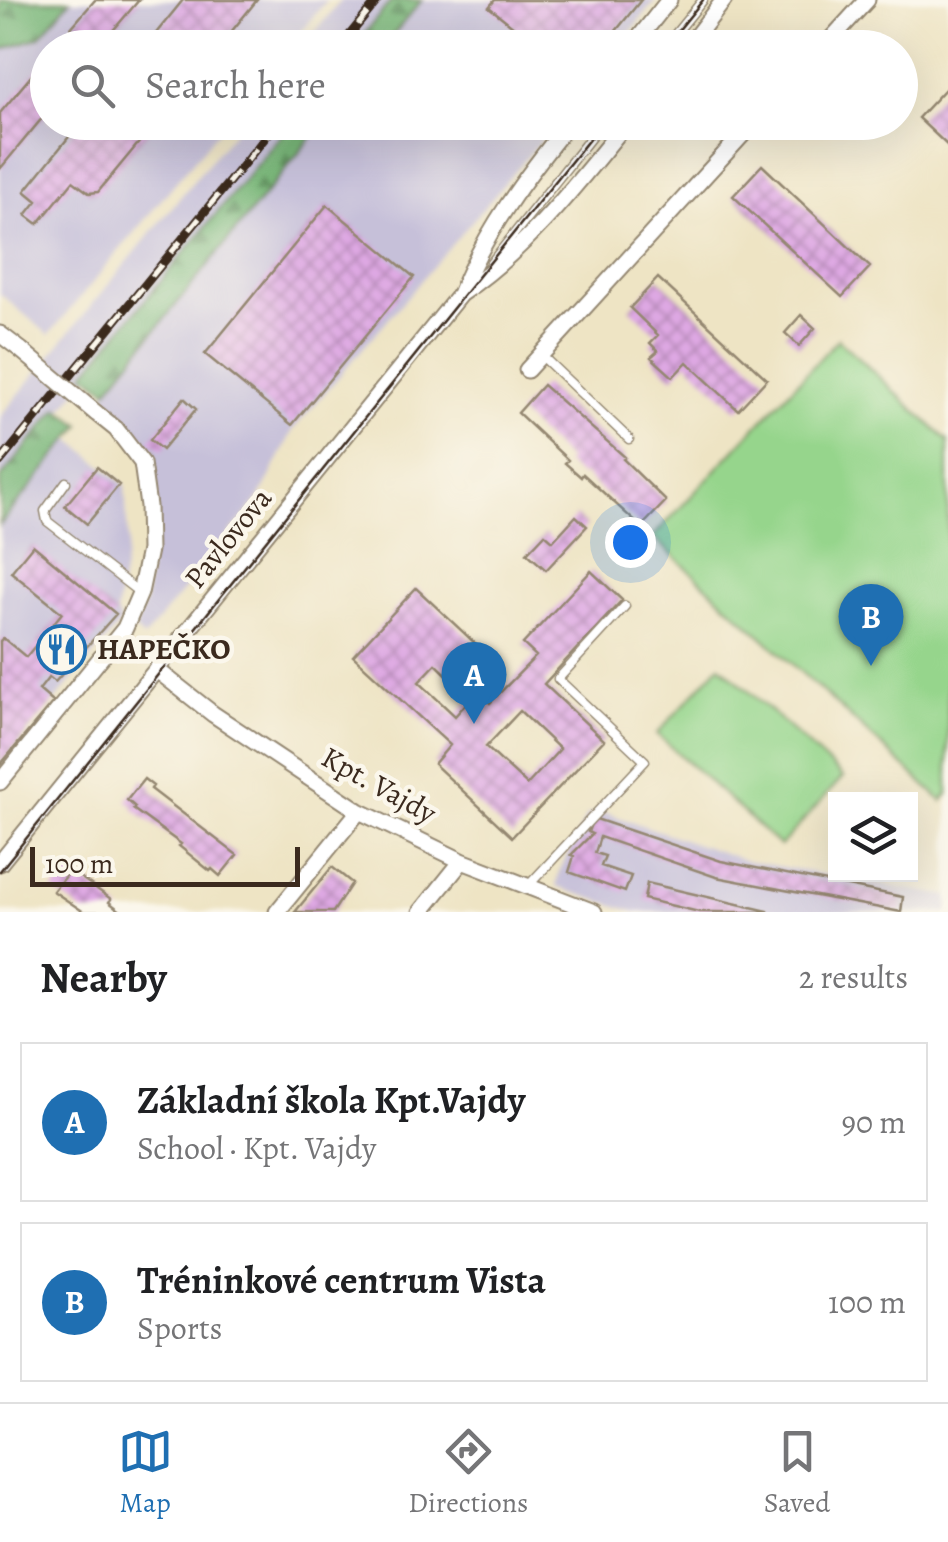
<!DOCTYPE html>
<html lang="en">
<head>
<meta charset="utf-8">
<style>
  body { margin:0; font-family:Alegreya,serif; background:#f6f6f6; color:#202124 }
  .controls { position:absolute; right:30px; bottom:30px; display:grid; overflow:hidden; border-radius:0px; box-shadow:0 10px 40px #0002 }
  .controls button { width:90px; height:90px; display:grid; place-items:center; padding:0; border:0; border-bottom:2px solid #e0e0e0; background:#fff; color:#202124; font:50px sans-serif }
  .scale { position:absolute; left:30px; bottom:25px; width:270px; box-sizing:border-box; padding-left:10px; border:5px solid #3b2a1e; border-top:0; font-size:28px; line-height:35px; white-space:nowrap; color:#3b2a1e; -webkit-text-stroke:8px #fbf7ec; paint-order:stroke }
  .you { position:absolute; left:630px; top:542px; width:35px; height:35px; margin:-25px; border:8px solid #fff; border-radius:50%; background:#1a73e8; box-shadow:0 0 0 15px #1a73e833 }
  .badge { display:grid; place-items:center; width:65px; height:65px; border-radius:50%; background:#1f6fb2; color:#fff; font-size:32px; font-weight:700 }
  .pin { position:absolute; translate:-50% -82px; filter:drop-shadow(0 2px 5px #0008) }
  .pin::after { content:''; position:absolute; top:52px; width:35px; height:30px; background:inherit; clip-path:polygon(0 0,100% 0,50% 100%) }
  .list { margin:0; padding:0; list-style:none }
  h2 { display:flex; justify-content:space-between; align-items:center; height:130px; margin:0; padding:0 40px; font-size:42px }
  h2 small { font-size:32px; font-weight:400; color:#757577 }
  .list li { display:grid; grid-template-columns:65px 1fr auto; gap:30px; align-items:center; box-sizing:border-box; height:160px; margin:0 20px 20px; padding:0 20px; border:2px solid #e0e0e0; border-radius:0px }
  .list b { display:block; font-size:38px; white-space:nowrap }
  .list p { margin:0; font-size:32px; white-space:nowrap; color:#757577 }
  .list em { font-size:32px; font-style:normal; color:#757577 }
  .icon { flex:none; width:55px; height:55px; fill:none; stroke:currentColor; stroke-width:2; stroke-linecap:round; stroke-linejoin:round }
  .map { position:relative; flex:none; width:948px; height:912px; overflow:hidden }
  .search { position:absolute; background:#fff; box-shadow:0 10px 40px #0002; left:30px; right:30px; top:30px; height:110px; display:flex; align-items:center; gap:25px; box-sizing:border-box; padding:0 35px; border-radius:55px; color:#757577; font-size:38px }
  .sheet { height:490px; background:#fff }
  nav { display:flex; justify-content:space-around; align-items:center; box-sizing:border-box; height:140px; border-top:2px solid #e0e0e0; background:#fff; font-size:28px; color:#757577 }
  nav a { display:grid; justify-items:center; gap:5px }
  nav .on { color:#1f6fb2 }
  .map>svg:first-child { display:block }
  .industrial { fill:#c6c0d9 }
  .green { fill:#96d58c; stroke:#688055; stroke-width:2.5 }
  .forest { fill:url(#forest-firs); stroke:#5a704b; stroke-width:2.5 }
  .building { fill:url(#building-cross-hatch); fill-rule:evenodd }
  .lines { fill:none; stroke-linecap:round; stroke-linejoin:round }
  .lane-casing { stroke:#948771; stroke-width:11 }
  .street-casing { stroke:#948771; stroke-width:19 }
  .lane { stroke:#fff; stroke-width:8 }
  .street { stroke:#fff; stroke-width:15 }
  .tram { stroke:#3b2a1e; stroke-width:2.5 }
  .rail-casing { stroke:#3b2a1e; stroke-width:9 }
  .rail { stroke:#fbf7ec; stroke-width:5; stroke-dasharray:15; stroke-linecap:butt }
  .street-bridge-casing { stroke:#948771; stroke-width:19; stroke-linecap:butt }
  .street-bridge { stroke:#fff; stroke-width:15 }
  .labels { text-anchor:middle; stroke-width:9; stroke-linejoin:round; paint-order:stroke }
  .street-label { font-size:30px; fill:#3b2a1e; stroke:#fbf7ec }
  .poi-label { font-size:30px; font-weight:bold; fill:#3b2a1e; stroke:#fbf7ec; text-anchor:start }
</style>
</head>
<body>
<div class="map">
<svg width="948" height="912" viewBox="0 0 948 912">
  <defs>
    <pattern id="forest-firs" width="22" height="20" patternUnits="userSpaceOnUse" patternTransform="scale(2.5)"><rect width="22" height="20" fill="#78b678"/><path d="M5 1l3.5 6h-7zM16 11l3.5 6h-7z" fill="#649462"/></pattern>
    <pattern id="building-cross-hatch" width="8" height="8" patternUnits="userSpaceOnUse" patternTransform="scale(2.5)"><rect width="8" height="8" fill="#dea8e3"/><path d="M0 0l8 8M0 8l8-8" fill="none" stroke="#b589b7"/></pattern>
  </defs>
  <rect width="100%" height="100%" fill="#fbf7ec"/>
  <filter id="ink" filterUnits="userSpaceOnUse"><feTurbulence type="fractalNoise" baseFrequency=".01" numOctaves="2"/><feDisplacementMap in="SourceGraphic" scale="20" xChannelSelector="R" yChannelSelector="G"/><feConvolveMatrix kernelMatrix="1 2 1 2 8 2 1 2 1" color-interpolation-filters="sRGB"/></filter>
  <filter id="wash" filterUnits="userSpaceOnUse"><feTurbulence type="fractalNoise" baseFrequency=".0048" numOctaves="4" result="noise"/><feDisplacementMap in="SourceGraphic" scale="40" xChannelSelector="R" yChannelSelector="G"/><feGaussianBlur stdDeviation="2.25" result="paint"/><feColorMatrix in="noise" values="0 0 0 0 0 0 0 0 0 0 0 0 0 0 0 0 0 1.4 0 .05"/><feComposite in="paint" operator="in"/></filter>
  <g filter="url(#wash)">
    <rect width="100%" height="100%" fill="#eee4c4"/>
    <path class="industrial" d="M70 0H327L288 47 48 48V122L225 123 49 335 0 294V50L40 37Z
      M341 0H397L358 47 302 48Z
      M422 0H656L618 47 383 48Z
      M241 123H297L0 485V417Z
      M323 123H556L293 430 260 497 144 638 135 630 145 602 157 494 153 457 123 420 101 402 107 390Z
      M71 439 125 485 128 544 116 613 121 623 0 765V525Z
      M606 813 747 861 948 896V912H636L556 887 559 872 587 815Z"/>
    <path class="green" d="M838 339 948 441V794L942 801 653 537Z
      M720 665 843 777 780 846 657 734Z"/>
    <path class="forest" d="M0 0H70L40 37 0 50Z
      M392 0H422L383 47H353Z
      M291 123H323L107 390 85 373Z
      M58 408 81 425 0 525V479Z"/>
    <g id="blocks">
      <path class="building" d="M95 0H139L98 48H77L64 36Z
        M183 0H257L218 48H144Z
        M495 0H641L602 48H540L489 7Z
        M48 56V111L0 169V113Z
        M948 86V146L918 118Z
        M81 122H156L98 192 89 193 73 181 38 224 26 215 37 201 25 191Z
        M762 165 870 267 842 297 733 196Z
        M327 205 414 277 292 425 205 354Z
        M658 278 767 379 738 410 687 362 673 377 651 357 658 351 650 343 658 335 630 308Z
        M801 315 815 328 799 346 785 333Z
        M543 385 625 457 623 459 666 501 641 527 583 474 581 477 565 463 568 460 518 413Z
        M184 398 196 409 162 450 150 440Z
        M97 467 119 485 87 524 65 506Z
        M576 516 587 526 546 570 527 553 545 534 553 541Z
        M33 545 116 614 55 682 49 677 39 690 53 702 0 765V641L3 638 26 657 62 613 11 572Z
        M591 571 622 600 544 684 604 740 512 837 434 764 450 745 353 656 416 588 477 645 454 669 490 703 536 656 523 644ZM436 664 471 698 455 716 419 682ZM520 711 560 749 527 785 486 747Z
        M144 779 153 786 151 789 237 855 220 876 212 869 210 871 179 846 181 844 133 809 135 807 127 800Z
        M593 818 721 861 903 897 901 912 716 877 600 837 595 853 605 856 601 866 631 876 625 892 569 872 574 856 571 855 592 834 588 832Z
        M332 867 352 883 333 912H295Z
        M70 870 111 899 109 902 122 912H84L53 891Z
        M647 883 768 911V912H699L644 899Z"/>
    </g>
  </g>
  <g filter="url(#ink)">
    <use href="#blocks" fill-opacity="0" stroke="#948771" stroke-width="2.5"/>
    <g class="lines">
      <defs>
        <path id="lane" d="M664 48 703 0
          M772 122 782 132
          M491 263 603 122
          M541 355 629 439
          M66 482 45 511 47 521 140 593
          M527 887 645 761 558 679 625 606"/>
        <path id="street" d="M631 48 669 0
          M687 48 724 0
          M823 48 867 0
          M460 294C527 249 576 185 627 122
          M0 334 21 350
          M527 370 754 122
          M157 670 213 714 359 811 462 861 594 912
          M0 782 125 628 140 593 149 550 148 506 142 463 116 429 96 413
          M0 863 460 294C486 230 526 176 570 122
          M277 912 359 811
          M421 912 462 861"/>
      </defs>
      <use href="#lane" class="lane-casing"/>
      <use href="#street" class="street-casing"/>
      <use href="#lane" class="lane"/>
      <use href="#street" class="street"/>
      <path class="tram" d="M664 48 703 0
        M0 871 603 122"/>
      <defs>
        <path id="rail" d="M339 48 378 0
          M0 462 278 122"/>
      </defs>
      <use href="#rail" class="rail-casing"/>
      <use href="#rail" class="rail"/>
      <defs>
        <path id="street-bridge" d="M21 350 96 413"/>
      </defs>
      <use href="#street-bridge" class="street-bridge-casing"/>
      <use href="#street-bridge" class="street-bridge"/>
    </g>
  </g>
  <defs>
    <symbol id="restaurant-ring" viewBox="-11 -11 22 22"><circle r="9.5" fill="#fbf7ec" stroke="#1f6fb2" stroke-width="1.5"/><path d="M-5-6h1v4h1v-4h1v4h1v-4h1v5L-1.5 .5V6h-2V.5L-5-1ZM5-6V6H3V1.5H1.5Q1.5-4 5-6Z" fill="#1f6fb2"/></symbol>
  </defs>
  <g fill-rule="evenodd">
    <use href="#restaurant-ring" x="34" y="622" width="55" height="55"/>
  </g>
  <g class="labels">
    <g class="street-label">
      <text transform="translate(228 538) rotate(-51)" y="10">Pavlovova</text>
      <text transform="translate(379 785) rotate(29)" y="10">Kpt. Vajdy</text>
    </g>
    <g class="poi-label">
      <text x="97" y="659">HAPEČKO</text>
    </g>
  </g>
</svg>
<div class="controls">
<button><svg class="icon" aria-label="layers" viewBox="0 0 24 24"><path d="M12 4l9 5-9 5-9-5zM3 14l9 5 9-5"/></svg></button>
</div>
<div class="scale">100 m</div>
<div class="you"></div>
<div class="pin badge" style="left:474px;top:724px">A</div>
<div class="pin badge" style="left:871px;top:666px">B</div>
<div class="search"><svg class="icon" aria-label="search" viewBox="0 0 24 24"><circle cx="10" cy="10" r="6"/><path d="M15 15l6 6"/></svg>Search here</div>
</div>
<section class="sheet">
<h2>Nearby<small>2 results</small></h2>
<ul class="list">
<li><span class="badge">A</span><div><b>Základní škola Kpt.Vajdy</b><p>School · Kpt. Vajdy</p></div><em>90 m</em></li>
<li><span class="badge">B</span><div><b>Tréninkové centrum Vista</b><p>Sports</p></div><em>100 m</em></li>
</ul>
</section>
<nav>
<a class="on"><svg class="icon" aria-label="map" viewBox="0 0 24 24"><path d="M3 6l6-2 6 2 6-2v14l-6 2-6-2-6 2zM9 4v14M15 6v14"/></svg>Map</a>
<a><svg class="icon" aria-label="directions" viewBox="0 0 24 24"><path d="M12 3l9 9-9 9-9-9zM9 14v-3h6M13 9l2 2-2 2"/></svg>Directions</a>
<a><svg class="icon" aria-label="saved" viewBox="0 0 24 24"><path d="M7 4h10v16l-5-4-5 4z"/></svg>Saved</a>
</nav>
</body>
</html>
